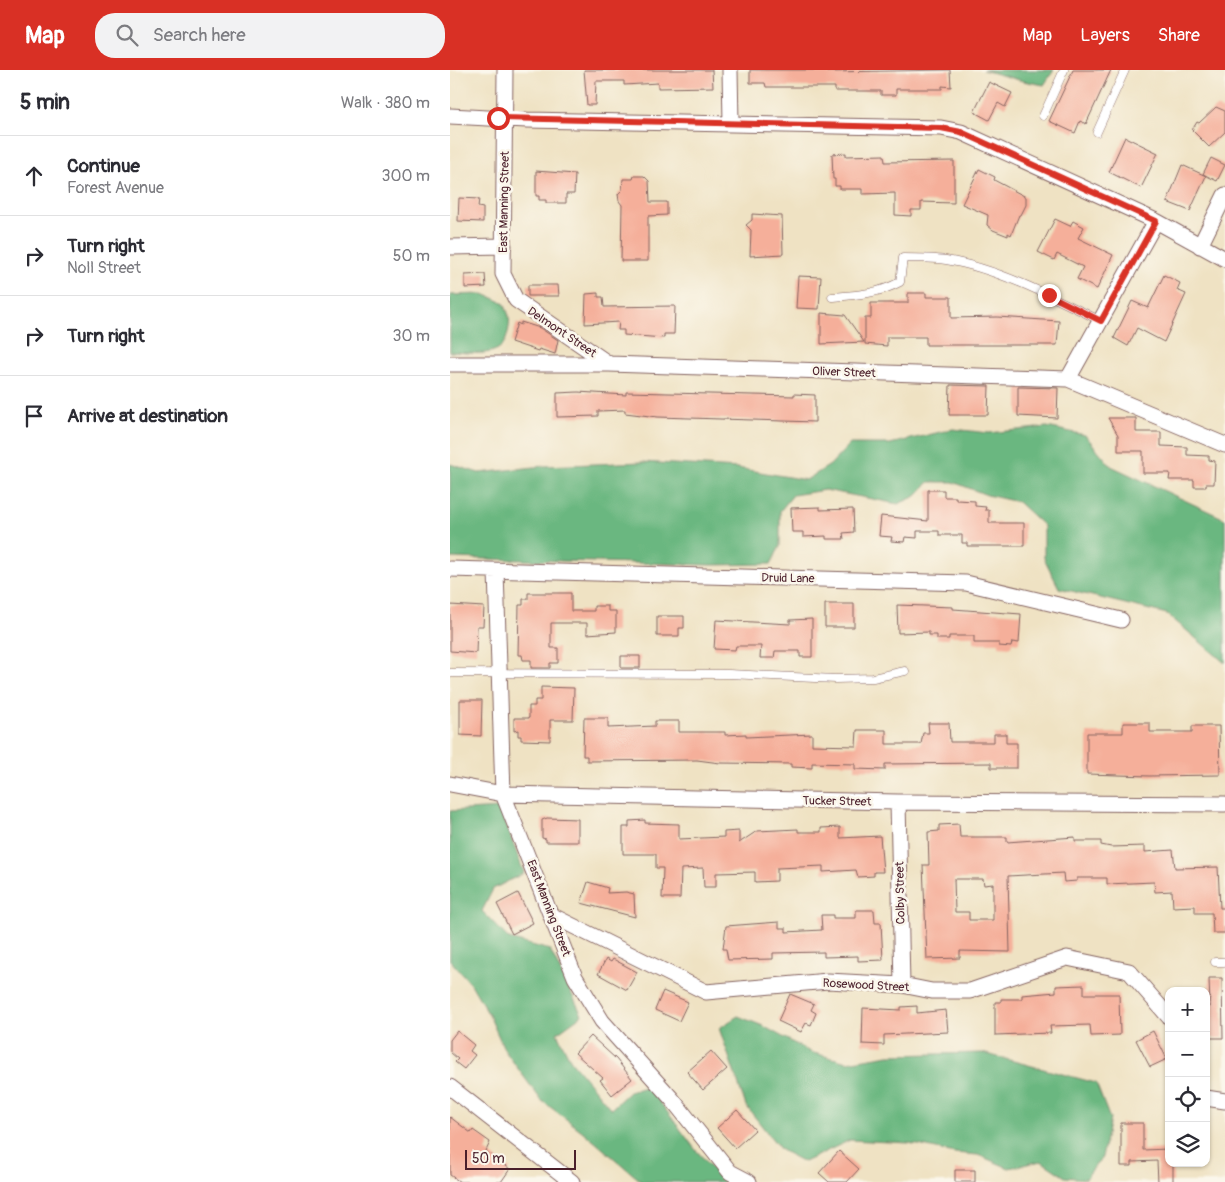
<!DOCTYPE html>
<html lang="en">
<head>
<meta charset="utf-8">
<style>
  body { margin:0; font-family:Pangolin,sans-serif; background:#f2f2f3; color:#2b2b33 }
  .controls { position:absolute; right:15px; bottom:15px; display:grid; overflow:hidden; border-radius:10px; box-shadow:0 1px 4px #0004 }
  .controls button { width:45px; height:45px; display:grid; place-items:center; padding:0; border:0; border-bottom:1px solid #e1e1e2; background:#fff; color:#2b2b33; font:25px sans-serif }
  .scale { position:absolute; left:15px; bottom:12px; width:111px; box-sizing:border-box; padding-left:5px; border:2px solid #4a1f2b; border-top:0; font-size:14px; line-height:18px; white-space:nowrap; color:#4a1f2b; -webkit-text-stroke:4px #fbf7ec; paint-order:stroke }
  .stop { position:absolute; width:15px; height:15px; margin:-11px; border:4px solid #d93025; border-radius:50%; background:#fff }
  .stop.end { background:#d93025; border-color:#fff; box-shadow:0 1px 5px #0008 }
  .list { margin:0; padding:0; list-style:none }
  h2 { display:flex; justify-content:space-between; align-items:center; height:65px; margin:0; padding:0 20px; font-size:21px }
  h2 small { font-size:16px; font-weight:400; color:#7c7c81 }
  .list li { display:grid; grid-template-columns:32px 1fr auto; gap:15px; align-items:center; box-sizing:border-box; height:80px; padding:0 20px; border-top:1px solid #e1e1e2 }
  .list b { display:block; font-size:19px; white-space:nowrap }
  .list p { margin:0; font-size:16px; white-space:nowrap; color:#7c7c81 }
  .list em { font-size:16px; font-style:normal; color:#7c7c81 }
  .icon { flex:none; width:28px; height:28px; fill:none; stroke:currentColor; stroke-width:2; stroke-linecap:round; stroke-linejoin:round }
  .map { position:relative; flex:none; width:775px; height:1112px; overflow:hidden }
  header { display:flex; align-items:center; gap:30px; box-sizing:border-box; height:70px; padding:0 25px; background:#d93025; color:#fff }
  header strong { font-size:24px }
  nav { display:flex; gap:28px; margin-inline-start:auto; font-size:18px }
  .search { width:350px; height:45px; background:#f2f2f3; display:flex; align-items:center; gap:12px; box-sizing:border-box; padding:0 18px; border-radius:20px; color:#7c7c81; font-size:19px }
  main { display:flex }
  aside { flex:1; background:#fff }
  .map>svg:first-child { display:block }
  .forest { fill:#6ab780; stroke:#5a6b56 }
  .building { fill:#f5af9a; fill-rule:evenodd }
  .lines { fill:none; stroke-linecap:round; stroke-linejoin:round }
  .lane-casing { stroke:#846360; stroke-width:9 }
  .street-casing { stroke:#846360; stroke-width:17 }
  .lane { stroke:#fff; stroke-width:8 }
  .street { stroke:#fff; stroke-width:15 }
  .route { stroke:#d93025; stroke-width:6 }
  .labels { text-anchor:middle; stroke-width:5; stroke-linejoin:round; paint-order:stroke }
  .street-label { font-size:12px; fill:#4a1f2b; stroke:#fbf7ec }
</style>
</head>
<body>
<header>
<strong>Map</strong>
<div class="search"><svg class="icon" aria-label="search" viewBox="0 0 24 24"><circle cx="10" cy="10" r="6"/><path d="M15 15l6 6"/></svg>Search here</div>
<nav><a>Map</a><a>Layers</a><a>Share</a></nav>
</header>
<main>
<aside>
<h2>5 min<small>Walk · 380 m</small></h2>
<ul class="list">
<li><svg class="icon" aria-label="ahead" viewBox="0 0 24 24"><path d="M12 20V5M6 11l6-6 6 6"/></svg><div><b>Continue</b><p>Forest Avenue</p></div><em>300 m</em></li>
<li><svg class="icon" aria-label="right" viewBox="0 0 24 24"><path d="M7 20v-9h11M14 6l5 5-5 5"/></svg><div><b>Turn right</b><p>Noll Street</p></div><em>50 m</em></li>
<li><svg class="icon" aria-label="right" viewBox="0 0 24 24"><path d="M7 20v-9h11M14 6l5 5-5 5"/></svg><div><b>Turn right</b></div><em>30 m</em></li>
<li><svg class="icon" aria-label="arrive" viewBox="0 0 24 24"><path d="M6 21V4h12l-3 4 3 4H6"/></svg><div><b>Arrive at destination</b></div></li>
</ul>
</aside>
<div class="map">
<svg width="775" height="1112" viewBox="0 0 775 1112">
  <rect width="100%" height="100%" fill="#fbf7ec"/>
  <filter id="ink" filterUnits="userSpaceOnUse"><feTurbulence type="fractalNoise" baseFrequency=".02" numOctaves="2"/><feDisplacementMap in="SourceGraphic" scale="10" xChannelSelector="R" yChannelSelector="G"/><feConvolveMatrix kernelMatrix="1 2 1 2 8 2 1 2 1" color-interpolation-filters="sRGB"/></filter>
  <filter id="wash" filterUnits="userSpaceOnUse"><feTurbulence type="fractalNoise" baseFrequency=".0096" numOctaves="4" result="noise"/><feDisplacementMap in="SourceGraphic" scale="20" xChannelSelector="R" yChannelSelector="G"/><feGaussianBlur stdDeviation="1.12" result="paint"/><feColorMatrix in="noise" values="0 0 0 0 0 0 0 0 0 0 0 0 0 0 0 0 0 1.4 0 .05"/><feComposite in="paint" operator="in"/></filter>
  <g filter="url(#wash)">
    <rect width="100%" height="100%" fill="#efe2c3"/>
    <path class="forest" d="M533 0H604L594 15 573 11Z
      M34 224 54 233C60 246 61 252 57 266 51 290 20 282 0 282V225Z
      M597 357 635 365 661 396 775 449V593L717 544 609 518 594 488V456L568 432 537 425 503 412H479L466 426 448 434 375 420 343 425 330 441V476L321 494 260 495 0 488V394L29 403 94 396 193 392 287 398 356 410 380 395 400 374H440L503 359 539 363Z
      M50 738 74 803 43 819 32 841 59 869 100 880 132 945 107 963 121 991 161 1039 179 1022 198 1016 245 1079 275 1112H192L132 1061 91 1030 55 981 39 945 21 914 0 890V741Z
      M288 946 313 956 360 982 397 992 439 985 533 983 646 1013 660 1049 652 1087 635 1109 615 1107 591 1091 559 1098 528 1085 505 1083 459 1073 400 1070 354 1092 331 1080 296 1036 269 958Z"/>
    <g id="blocks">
      <path class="building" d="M134 0H262L263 17 208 18V13L174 15V11H146L145 35H137Z
        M300 0H377V2L500 0 501 17 492 16V19H446V25H431V21H385V17H316L315 13H300Z
        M623 0H661L636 54 630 51 625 63 599 51Z
        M539 12 562 23 555 37 548 33 539 50 524 42Z
        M766 37 775 41V62L759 77 742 60 747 52 749 53Z
        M675 67 708 83 691 118 659 102Z
        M396 83V86L434 85 435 92 504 91V133L471 132V140H461V146L445 145V123L412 124V119H390V116H385V109H383L382 84Z
        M761 88 775 95 767 111 753 104Z
        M732 95 756 106 740 141 717 132Z
        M529 99 545 107 544 110 576 127V135L571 145H569L561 165 558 163V166L543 160 537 155 538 145 512 134Z
        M86 101 125 104 124 124H116V133H96V130H89V126H86Z
        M184 106H194L199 111 200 132H217V145L198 146V191H171L172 135 169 131 168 124 172 120 173 109H183Z
        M9 128 29 129 28 137 33 138V152L8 151Z
        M302 144 332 146 333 184 300 186 301 160 296 155 302 150Z
        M605 149 620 156 623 151 634 157 628 168 663 185 647 219 627 209 633 197 607 184 604 190 588 182Z
        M35 204 36 217 15 218V205Z
        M714 205 730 213 727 220 736 224 714 272 687 258 678 276 664 268 682 231 698 238Z
        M348 206 371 207 369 239 346 238Z
        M78 215H108L109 226H78Z
        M148 223V227H153L154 237 225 236 224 264H214V268L174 265V260H168L169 252 135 254 136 224Z
        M458 223H476V227H501V248L547 247 609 251 607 275H476V267H437V276L415 274V248H421V233H458Z
        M371 243 395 245 414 272 371 274Z
        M71 252 90 258 108 270 105 284 89 279 88 281 61 272 67 253 71 255Z
        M500 315 539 316 538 345H499Z
        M568 317 608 318 607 348 568 346Z
        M128 322 176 325V322L344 326V324L365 325V352L208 347 175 343V340L148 341V346L107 347V323Z
        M658 348H686V362H711V376L737 377V385L759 386V390L765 391 764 414H756V417H744V410H719L720 403H693V381H668V365Z
        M478 420H494V427H506V430L525 431V436L536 437 535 440H539V453H574V476H517V473H512V465H489V461H467V468L455 467 454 472 441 471 442 467 429 466 431 446 478 451Z
        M370 437V440L403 439 404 462 393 463 394 469H376V466L353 467V462H342L341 438Z
        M78 523H121V541H144V536H158V541H166V562L137 564V553H101V578H108V593H100V598H81V590H73L72 585H68L69 535H73V529H78Z
        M375 534H404V557H375Z
        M0 535 34 537 33 556H27L26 583 0 581Z
        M447 535 503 537V539L571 544 569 573 562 572 561 577 549 576V573H524V566H499V569H487V565H479V562L448 563Z
        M207 546H234V558H229V566H207Z
        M362 549V587H350V581H325L324 588H310L311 576H286L285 580 264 579 266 550 340 554V550Z
        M171 586H190V598H171Z
        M91 617 124 618 123 650H100V671L71 670V666H68V660L64 661V648H79V636H85V630H91Z
        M10 630H32L31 666 10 665Z
        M134 648H158V658L205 656V651H229V662H275V665L296 664V667L362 664V675L406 676 407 660H436V674H471L473 663H479L478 653H499L500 672H544V664H556V673H567V698H541V693L435 694V700L405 699V694L362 693V698L341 697V694L270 693 247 690 137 691V686H133Z
        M673 653H700V662H742V656H769L770 705 699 706 637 704V663H673Z
        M97 748 128 749V772H96V769L92 768V750Z
        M195 750V753L229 754V769L274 767V762L289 761V773L307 761 348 759V762H371V758L390 757V768L430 766 433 802H424V806L408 807 406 800 373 802V796L327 798V811L305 812V802L266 803V817H254L253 798 231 799 230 828H212L213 798H206V784H173V757H179V751Z
        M509 754 510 767H557V772L625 767V771H651V775L661 777 695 776V782L723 780 725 798 768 797 770 838H775V863H763L762 843H745V836L723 837 722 821 705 822 704 812 657 814V808H627V811L614 812 613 803 558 806 560 882 510 881V888L477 889 473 795H479L478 762 489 761V755ZM504 809H533L534 815 543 814V850H519V842H505Z
        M138 812 158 818 157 823 176 822 184 824 185 847 131 833Z
        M68 823 83 853 62 864 47 834Z
        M406 840H424L425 853H431L433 890 408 891V886L374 887V882L323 883V889L278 890 276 879H273L276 856 329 852V858H336V862L372 860 371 845H383V848H406Z
        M156 889 161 892 163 889 187 902 177 920 148 904Z
        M759 908H772L773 968H760V960H756V937H760Z
        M634 915V924H669L670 965 641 966 640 955 600 956 601 963 545 965V932H551V929H572V925L606 922V916Z
        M213 921 238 932 229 951 205 940Z
        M340 924 364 934 361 940 366 943 361 955 356 953 351 962 328 951Z
        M467 936V943L496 940 498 962 434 965V975L412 974 413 938 451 940V937Z
        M7 961 24 975 20 981 25 985 14 999 5 992 8 989 0 982V970Z
        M703 961 717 989 700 997 686 970Z
        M141 966 166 989 182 1009 162 1025 150 1010 153 1008 125 983Z
        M261 981 277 999 253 1020 237 1002Z
        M287 1040 305 1060 285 1078 267 1058Z
        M0 1047 21 1063 23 1060 40 1072 36 1081 60 1099 51 1112H10L0 1105Z
        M671 1053H693V1080L719 1079V1093H723V1112H708L707 1091 682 1092V1096H671Z
        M389 1081 409 1099 397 1112H379L369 1103Z
        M505 1100H525V1112H505Z"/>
    </g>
  </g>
  <g filter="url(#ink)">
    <use href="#blocks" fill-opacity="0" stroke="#846360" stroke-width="1"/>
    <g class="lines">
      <defs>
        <path id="lane" d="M593 46 614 0
          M647 62 675 0
          M382 227C407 225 428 224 450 212L453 188C467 188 482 188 496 190 547 198 605 228 651 251
          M0 603 279 604 386 609 423 608 455 601
          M765 892H775"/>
        <path id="street" d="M55 0 53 204 66 230 159 294
          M280 0 281 53
          M0 46 77 50 491 58 511 62 706 151 775 189
          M750 176 775 125
          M0 177 54 176
          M0 294H159L618 309 775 375
          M618 309 706 151
          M0 499 516 513 671 550
          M46 501 53 724 125 907 152 951 222 1029 280 1102 299 1112
          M0 714 53 724 448 732 775 734
          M448 732 452 915
          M103 846 256 922 378 911 452 915 482 921H520L617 888 679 901 719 947
          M0 1017 122 1112
          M756 1028 775 1031"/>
      </defs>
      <use href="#lane" class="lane-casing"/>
      <use href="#street" class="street-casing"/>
      <use href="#lane" class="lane"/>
      <use href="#street" class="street"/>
    </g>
  </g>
  <g class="lines" filter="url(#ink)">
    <path class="route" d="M48 48 491 58 511 62 706 151 651 251 599 225"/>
  </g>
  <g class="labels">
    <g class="street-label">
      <text transform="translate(54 132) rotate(-89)" y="4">East Manning Street</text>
      <text transform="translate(112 262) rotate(34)" y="4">Delmont Street</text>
      <text transform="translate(394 302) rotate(2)" y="4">Oliver Street</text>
      <text transform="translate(338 508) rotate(1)" y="4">Druid Lane</text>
      <text transform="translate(387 731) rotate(1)" y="4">Tucker Street</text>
      <text transform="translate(450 823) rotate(-91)" y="4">Colby Street</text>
      <text transform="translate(99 838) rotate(69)" y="4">East Manning Street</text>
      <text transform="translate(416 915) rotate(3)" y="4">Rosewood Street</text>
    </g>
  </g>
</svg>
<div class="controls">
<button>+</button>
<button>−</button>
<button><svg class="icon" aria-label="locate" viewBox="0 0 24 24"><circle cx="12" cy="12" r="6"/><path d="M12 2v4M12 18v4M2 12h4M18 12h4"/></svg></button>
<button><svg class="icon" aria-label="layers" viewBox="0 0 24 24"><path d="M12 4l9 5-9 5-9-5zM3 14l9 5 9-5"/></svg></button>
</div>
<div class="scale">50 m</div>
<div class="stop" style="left:48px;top:48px"></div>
<div class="stop end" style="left:599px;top:225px"></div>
</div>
</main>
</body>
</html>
